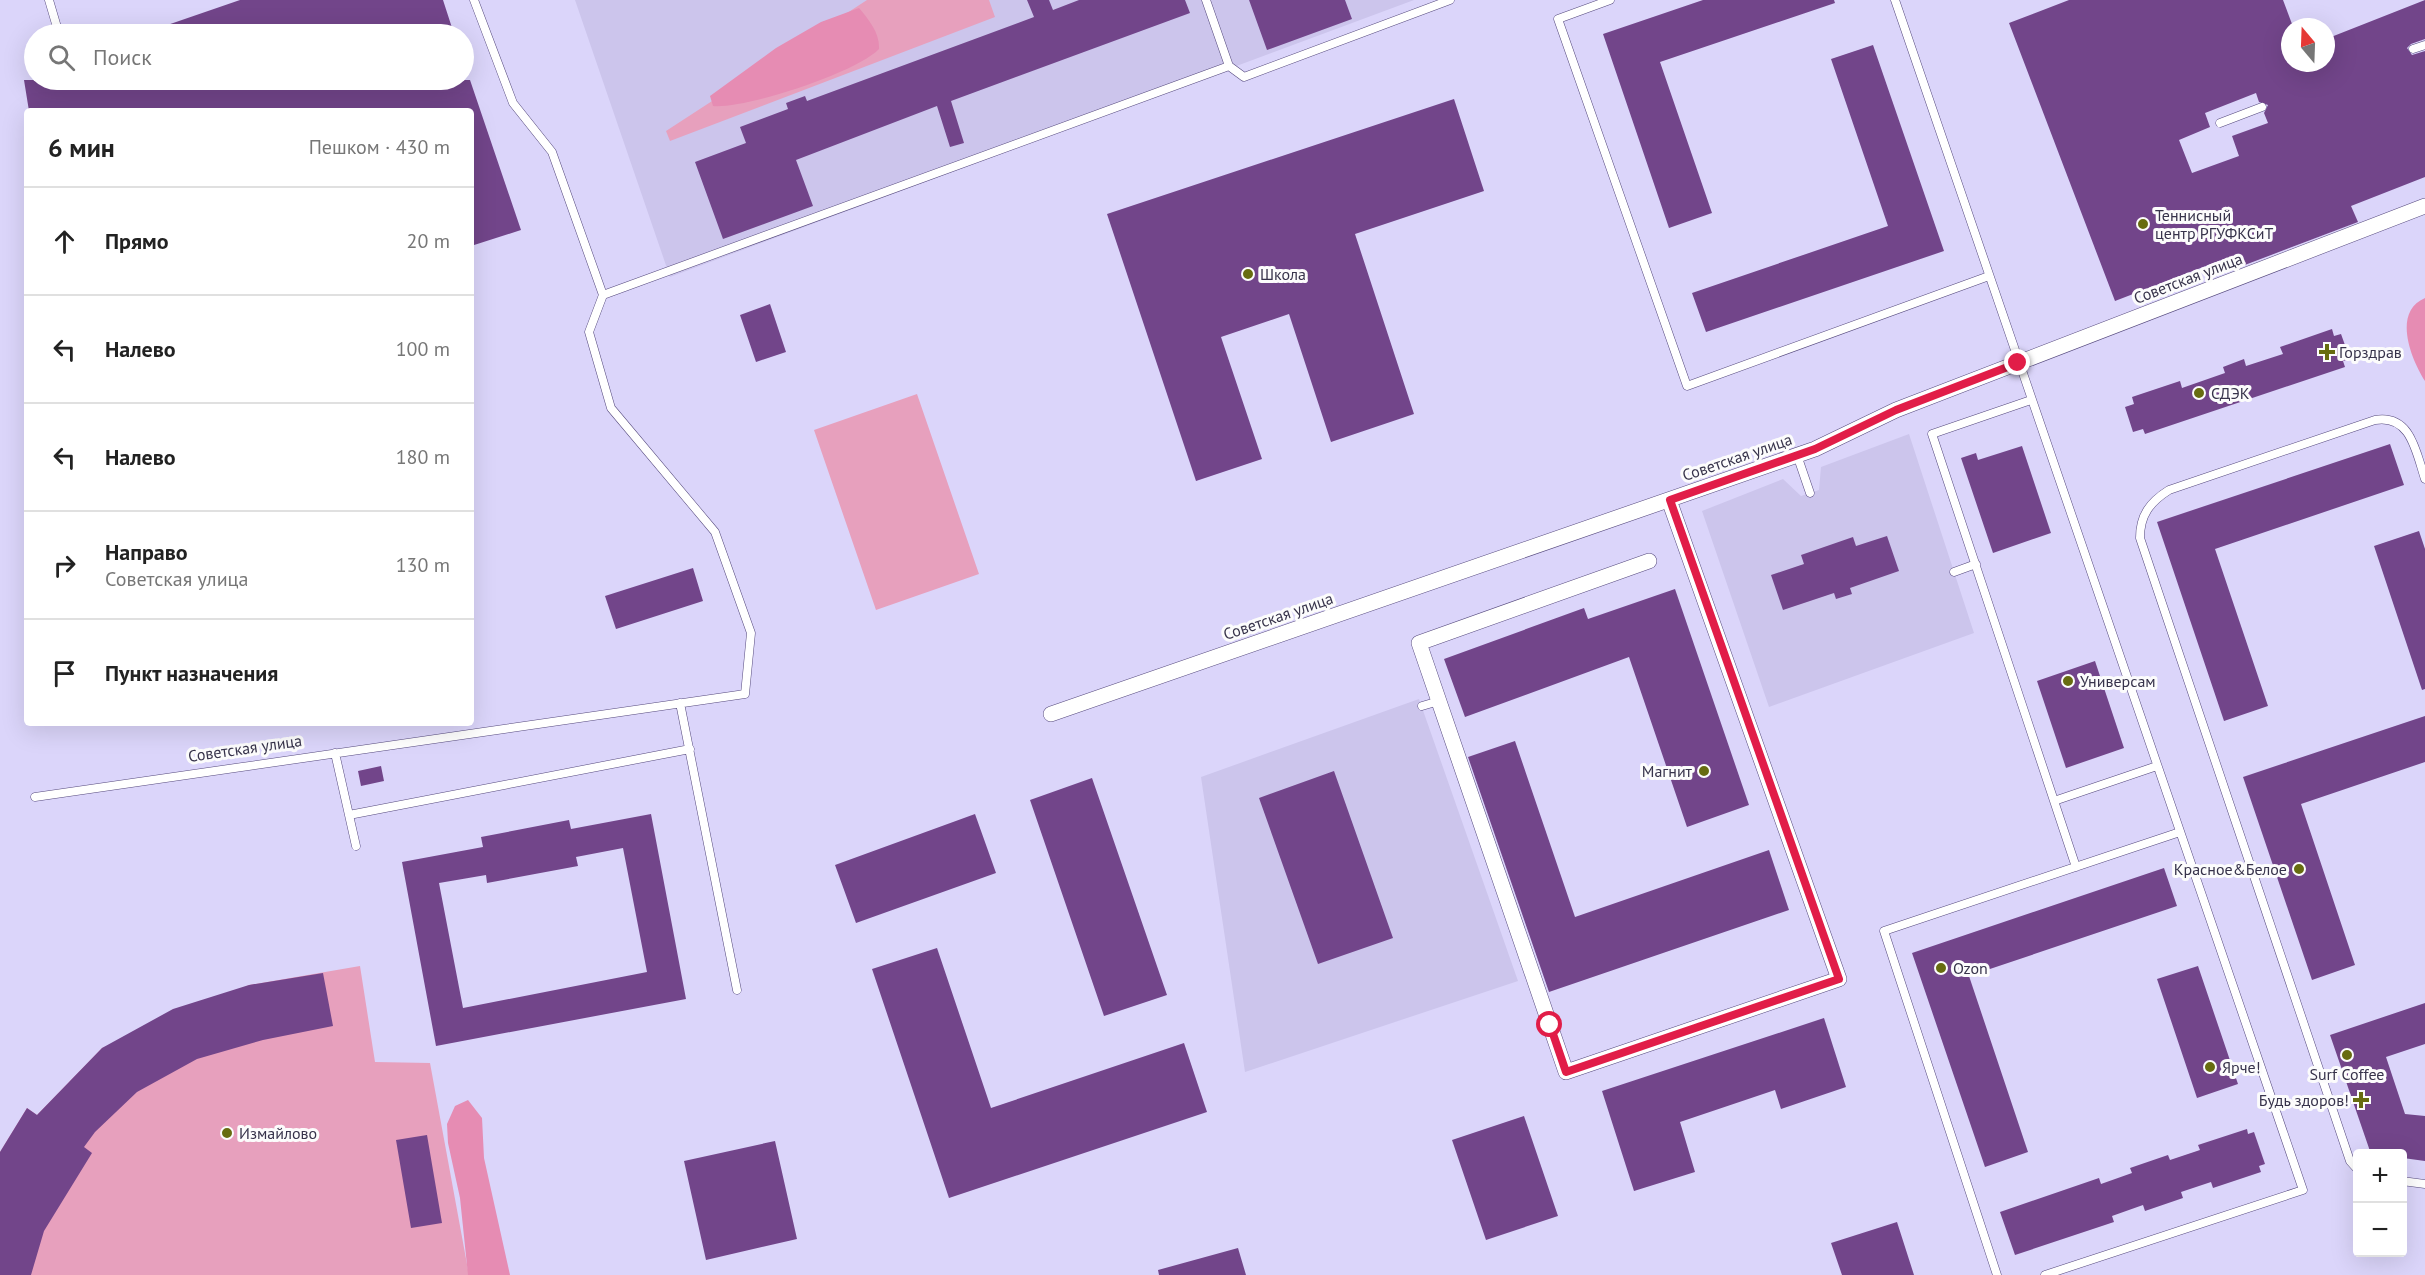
<!DOCTYPE html>
<html lang="ru">
<head>
<meta charset="utf-8">
<style>
  body { margin:0; font-family:"PT Sans",sans-serif; background:#f6f6f6; color:#222 }
  .controls { position:absolute; right:18px; bottom:18px; display:grid; overflow:hidden; border-radius:6px; box-shadow:0 6px 24px #0002 }
  .controls button { width:54px; height:54px; display:grid; place-items:center; padding:0; border:0; border-bottom:2px solid #e0e0e0; background:#fff; color:#222; font:30px sans-serif }
  .compass { position:absolute; left:2281px; top:18px; width:54px; height:54px; border-radius:50%; background:#fff; box-shadow:0 6px 24px #0002; rotate:341deg }
  .stop { position:absolute; width:18px; height:18px; margin:-14px; border:4px solid #e11d48; border-radius:50%; background:#fff }
  .stop.end { background:#e11d48; border-color:#fff; box-shadow:0 2px 6px #0008 }
  .list { margin:0; padding:0; list-style:none }
  h2 { display:flex; justify-content:space-between; align-items:center; height:78px; margin:0; padding:0 24px; font-size:26px }
  h2 small { font-size:20px; font-weight:400; color:#767676 }
  .list li { display:grid; grid-template-columns:39px 1fr auto; gap:18px; align-items:center; box-sizing:border-box; height:108px; padding:0 24px; border-top:2px solid #e0e0e0 }
  .list b { display:block; font-size:22px; white-space:nowrap }
  .list p { margin:0; font-size:20px; white-space:nowrap; color:#767676 }
  .list em { font-size:20px; font-style:normal; color:#767676 }
  .icon { flex:none; width:33px; height:33px; fill:none; stroke:currentColor; stroke-width:2; stroke-linecap:round; stroke-linejoin:round }
  .map { position:relative; flex:none; width:2425px; height:1275px; overflow:hidden }
  .search { position:absolute; background:#fff; box-shadow:0 6px 24px #0002; left:24px; top:24px; width:450px; height:66px; display:flex; align-items:center; gap:15px; box-sizing:border-box; padding:0 21px; border-radius:33px; color:#767676; font-size:22px }
  .panel { position:absolute; background:#fff; box-shadow:0 6px 24px #0002; left:24px; top:108px; width:450px; height:618px; border-radius:6px }
  .map>svg:first-child { display:block }
  .built { fill:#ccc5ec }
  .green { fill:#e7a0bd }
  .forest { fill:#e68cb3 }
  .building { fill:#72458a; fill-rule:evenodd }
  .lines { fill:none; stroke-linecap:round; stroke-linejoin:round }
  .service-casing { stroke:#55497d; stroke-width:9 }
  .minor-casing { stroke:#55497d; stroke-width:16 }
  .service { stroke:#fff; stroke-width:8 }
  .minor { stroke:#fff; stroke-width:15 }
  .route { stroke:#e11d48; stroke-width:8 }
  .poi-dot { fill:#676c10; stroke:#fcfcfc; stroke-width:2 }
  .labels { text-anchor:middle; stroke-width:6; stroke-linejoin:round; paint-order:stroke }
  .poi-label { font-size:16px; fill:#37334b; stroke:#fcfcfc; text-anchor:start }
  .street-label { font-size:16px; fill:#37334b; stroke:#fcfcfc }
</style>
</head>
<body>
<div class="map">
<svg width="2425" height="1275" viewBox="0 0 2425 1275">
  <rect width="100%" height="100%" fill="#dbd5fa"/>
  <path class="built" d="M575 0H1414L670 277Z
    M1909 434 1974 633 1769 707 1702 511 1783 479 1801 496 1819 490 1821 467Z
    M1419 699 1518 981 1245 1072 1201 777Z"/>
  <path class="green" d="M867 0H989L995 17 670 141 666 131Z
    M917 394 979 574 876 610 814 430Z
    M360 966 375 1062 430 1063 469 1275H0V1152L27 1108 37 1115 102 1048 249 985Z"/>
  <path class="forest" d="M859 8C869 20 880 33 879 49 856 73 745 109 713 106L710 96 776 48 821 22Z
    M2425 298V381C2411 359 2392 312 2425 298Z
    M468 1100 482 1118 484 1158 510 1275H468L460 1198 448 1143 447 1124 455 1106Z"/>
  <path class="building" d="M240 0H443L454 34H147V32Z
    M1027 0H1049L1053 10 1079 0H1185L1190 13 951 101 964 143 950 147 937 106 796 160 813 206 723 239 695 162 746 143 740 127 788 109 786 103 805 96 807 101 1034 17Z
    M1249 0H1345L1352 19 1267 50Z
    M1703 0H1834L1835 3 1660 62 1712 213 1669 228 1603 34Z
    M2069 0H2283L2292 24 2290 25V63H2326V39L2425 0V39L2411 44 2407 48 2412 55 2425 51V177L2351 206 2358 222 2229 271 2224 259 2115 301 2009 23ZM2256 93 2259 102 2268 105 2264 113 2268 123 2232 136 2239 156 2192 173 2179 140 2210 127 2205 113Z
    M1873 45 1944 251 1706 332 1692 293 1888 226 1831 59Z
    M24 80H470L521 230 471 246V111H29Z
    M1454 99 1484 191 1355 234 1414 414 1331 442 1289 314 1221 337 1262 459 1196 481 1107 214Z
    M770 304 786 352 756 362 740 315Z
    M2332 329 2334 336 2341 334 2350 359 2343 361 2345 367 2145 434 2143 429 2133 432 2125 407 2134 404 2132 397 2180 381 2182 388 2225 373 2223 367 2244 359 2246 366 2283 354 2280 347Z
    M2390 444 2404 485 2215 549 2268 706 2224 721 2157 522Z
    M2022 446 2051 533 1993 553 1961 458 1976 453 1978 460Z
    M2419 531 2425 549V689L2422 690 2374 546Z
    M1887 536 1899 571 1850 588 1852 594 1836 599 1834 593 1783 610 1771 575 1804 564 1801 555 1853 537 1856 546Z
    M693 568 703 601 616 629 605 596Z
    M1675 589 1749 805 1687 827 1629 657 1465 717 1444 659 1584 608 1588 619Z
    M2095 661 2124 748 2066 768 2037 681Z
    M2425 716V762L2301 804 2355 965 2312 980 2243 777Z
    M1515 741 1575 917 1769 850 1789 910 1549 992 1468 757Z
    M381 766 384 781 361 786 358 771Z
    M1334 771 1393 938 1318 964 1259 798Z
    M1092 778 1167 995 1104 1016 1030 800Z
    M651 814 686 999 436 1046 402 862 483 847 481 837 569 820 571 829ZM623 848 647 972 463 1008 439 883 486 875 487 883 578 866 576 857Z
    M975 814 996 873 856 923 835 865Z
    M2164 868 2177 906 1969 976 2028 1152 1985 1167 1912 953Z
    M937 948 991 1108 1184 1043 1207 1112 949 1198 872 969Z
    M2198 966 2238 1084 2197 1098 2157 979Z
    M323 973 333 1026 263 1040 197 1059 137 1092 95 1132 84 1147 92 1153 44 1231 31 1275H0V1152L27 1108 37 1115 102 1048 173 1009 249 985Z
    M2425 1003V1044L2386 1057 2405 1114 2425 1116V1161L2403 1158V1154H2371L2330 1035Z
    M1824 1018 1846 1087 1781 1109 1775 1090 1680 1122 1695 1172 1634 1191 1602 1091Z
    M1524 1116 1558 1216 1486 1240 1452 1140Z
    M2247 1129 2248 1134 2254 1132 2265 1164 2259 1166 2261 1172 2213 1188 2211 1182 2181 1192 2183 1198 2145 1211 2143 1205 2112 1216 2114 1222 2015 1255 2000 1212 2099 1178 2101 1184 2132 1173 2130 1168 2168 1155 2170 1160 2200 1150 2198 1145Z
    M427 1135 442 1223 411 1228 396 1140Z
    M775 1141 797 1239 706 1260 684 1161Z
    M1897 1222 1914 1275H1842L1831 1243Z
    M1238 1248 1246 1275H1159L1158 1270Z"/>
  <g class="lines">
    <defs>
      <path id="service" d="M49 0 59 34
        M474 0 513 103 552 152 603 295 1229 66 1206 0
        M1610 0 1558 19 1687 386 1989 276
        M1895 0 2303 1190 2045 1275
        M2413 49 2425 45
        M1229 66 1244 77 1450 0
        M2220 123 2262 107
        M2031 400 1932 434 2076 867
        M1797 455 1810 493
        M1954 572 1976 564
        M680 703 737 990
        M1422 706 1439 701
        M335 753 356 846
        M35 797 745 694 751 633 715 532 611 408 589 332 603 295
        M2054 801 2157 766
        M349 815 690 749
        M2358 1170 2350 1161 2140 538C2140 515 2150 502 2169 490L2375 420C2411 414 2416 452 2425 479
        M2402 1181 2425 1184
        M1997 1275 1884 931 2180 832"/>
      <path id="minor" d="M1649 561 1419 643 1566 1072 1839 979 1669 500
        M1051 714 1815 449 1896 410 2425 206"/>
    </defs>
    <use href="#service" class="service-casing"/>
    <use href="#minor" class="minor-casing"/>
    <use href="#service" class="service"/>
    <use href="#minor" class="minor"/>
  </g>
  <g class="lines">
    <path class="route" d="M1550 1025 1566 1072 1839 979 1670 500 1815 449 1896 410 2018 363"/>
  </g>
  <g class="poi-dot">
    <circle cx="2143" cy="224" r="6"/>
    <circle cx="1248" cy="274" r="6"/>
    <path d="M2324 343h6v6h6v6h-6v6h-6v-6h-6v-6h6z"/>
    <circle cx="2199" cy="393" r="6"/>
    <circle cx="2068" cy="681" r="6"/>
    <circle cx="1704" cy="771" r="6"/>
    <circle cx="2299" cy="869" r="6"/>
    <circle cx="1941" cy="968" r="6"/>
    <circle cx="2347" cy="1055" r="6"/>
    <circle cx="2210" cy="1067" r="6"/>
    <path d="M2358 1091h6v6h6v6h-6v6h-6v-6h-6v-6h6z"/>
    <circle cx="227" cy="1133" r="6"/>
  </g>
  <g class="labels">
    <g class="poi-label">
      <text x="2155" y="221">Теннисный<tspan x="2155" dy="18">центр РГУФКСиТ</tspan></text>
      <text x="1260" y="280">Школа</text>
      <text x="2339" y="358">Горздрав</text>
      <text x="2211" y="399">СДЭК</text>
      <text x="2080" y="687">Универсам</text>
      <text x="1692" y="777" text-anchor="end">Магнит</text>
      <text x="2287" y="875" text-anchor="end">Красное&amp;Белое</text>
      <text x="1953" y="974">Ozon</text>
      <text x="2222" y="1073">Ярче!</text>
      <text x="2347" y="1080" text-anchor="middle">Surf Coffee</text>
      <text x="2349" y="1106" text-anchor="end">Будь здоров!</text>
      <text x="239" y="1139">Измайлово</text>
    </g>
    <g class="street-label">
      <text transform="translate(2188 278) rotate(-21)" y="6">Советская улица</text>
      <text transform="translate(1737 457) rotate(-19)" y="6">Советская улица</text>
      <text transform="translate(1278 616) rotate(-19)" y="6">Советская улица</text>
      <text transform="translate(245 748) rotate(-8)" y="6">Советская улица</text>
    </g>
  </g>
</svg>
<div class="controls">
<button>+</button>
<button>−</button>
</div>
<svg class="compass" viewBox="-18 -18 36 36"><path d="M0-13l5 13h-10z" fill="#e53935"/><path d="M0 13l5-13h-10z" fill="#767676"/></svg>
<div class="stop" style="left:1550px;top:1025px"></div>
<div class="stop end" style="left:2018px;top:363px"></div>
<div class="search"><svg class="icon" aria-label="search" viewBox="0 0 24 24"><circle cx="10" cy="10" r="6"/><path d="M15 15l6 6"/></svg>Поиск</div>
<section class="panel">
<h2>6 мин<small>Пешком · 430 m</small></h2>
<ul class="list">
<li><svg class="icon" aria-label="ahead" viewBox="0 0 24 24"><path d="M12 20V5M6 11l6-6 6 6"/></svg><div><b>Прямо</b></div><em>20 m</em></li>
<li><svg class="icon" aria-label="left" viewBox="0 0 24 24"><path d="M17 20v-9H6M10 6l-5 5 5 5"/></svg><div><b>Налево</b></div><em>100 m</em></li>
<li><svg class="icon" aria-label="left" viewBox="0 0 24 24"><path d="M17 20v-9H6M10 6l-5 5 5 5"/></svg><div><b>Налево</b></div><em>180 m</em></li>
<li><svg class="icon" aria-label="right" viewBox="0 0 24 24"><path d="M7 20v-9h11M14 6l5 5-5 5"/></svg><div><b>Направо</b><p>Советская улица</p></div><em>130 m</em></li>
<li><svg class="icon" aria-label="arrive" viewBox="0 0 24 24"><path d="M6 21V4h12l-3 4 3 4H6"/></svg><div><b>Пункт назначения</b></div></li>
</ul>
</section>
</div>
</body>
</html>
